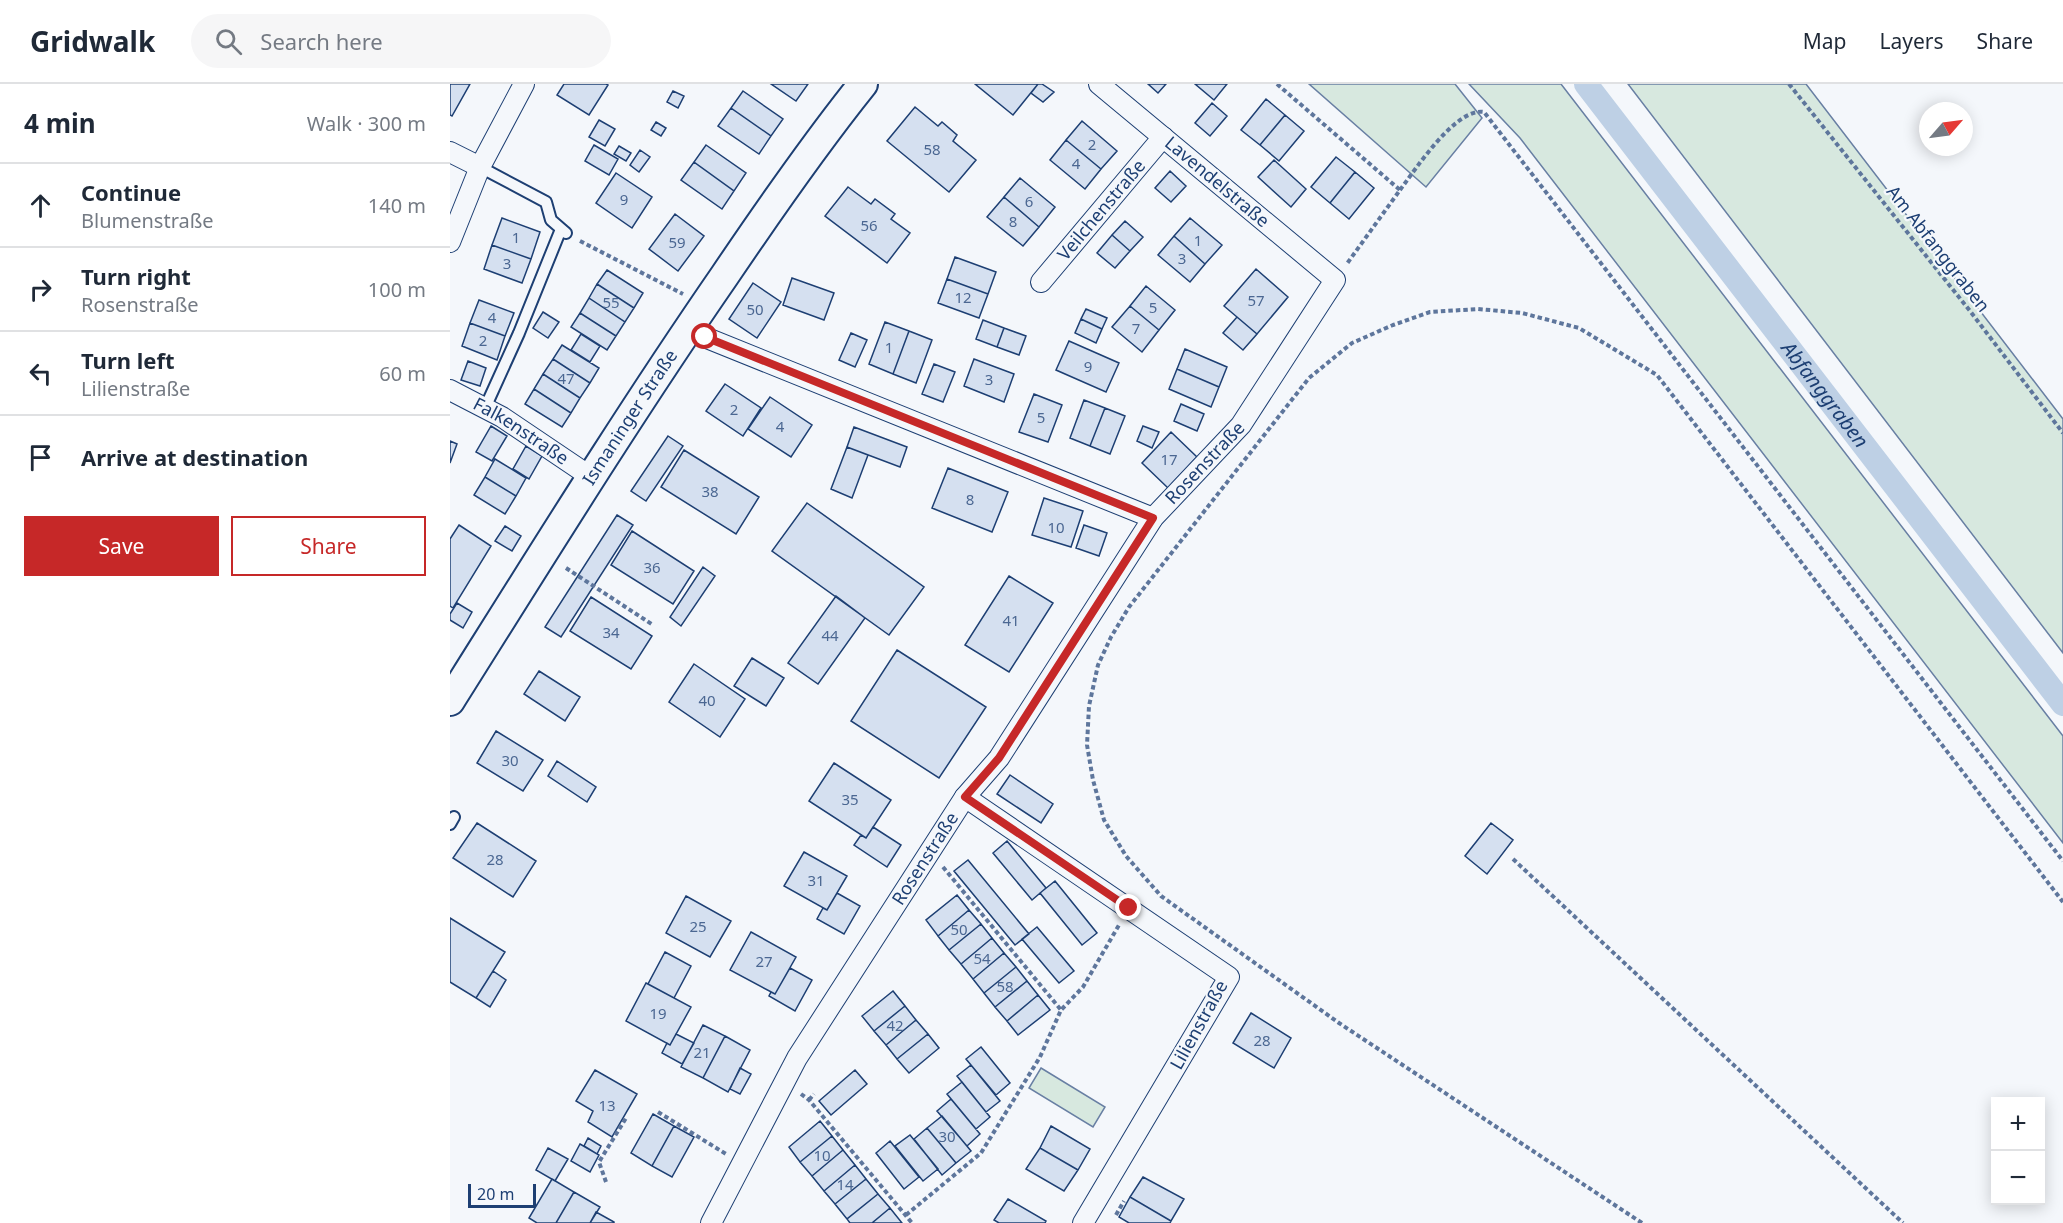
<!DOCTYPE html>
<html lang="en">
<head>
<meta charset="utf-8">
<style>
  body { margin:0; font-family:"Noto Sans",sans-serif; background:#f6f6f7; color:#1f2937 }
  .controls { position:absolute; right:18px; bottom:18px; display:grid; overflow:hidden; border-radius:0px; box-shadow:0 3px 15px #0003 }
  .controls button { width:54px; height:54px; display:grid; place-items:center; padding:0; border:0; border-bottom:2px solid #e0e1e3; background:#fff; color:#1f2937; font:30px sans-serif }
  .compass { position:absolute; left:1469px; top:18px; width:54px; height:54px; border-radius:50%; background:#fff; box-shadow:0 3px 15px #0003; rotate:62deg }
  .scale { position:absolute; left:18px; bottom:15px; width:68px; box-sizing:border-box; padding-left:6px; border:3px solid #1d3f73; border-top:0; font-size:16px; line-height:21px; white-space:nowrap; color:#1d3f73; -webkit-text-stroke:4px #f4f7fb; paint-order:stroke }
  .stop { position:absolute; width:18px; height:18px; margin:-14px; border:4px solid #c62828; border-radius:50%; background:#fff }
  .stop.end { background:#c62828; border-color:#fff; box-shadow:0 2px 6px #0008 }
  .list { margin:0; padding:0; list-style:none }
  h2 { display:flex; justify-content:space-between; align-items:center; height:78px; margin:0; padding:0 24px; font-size:26px }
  h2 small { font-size:20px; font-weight:400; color:#747a83 }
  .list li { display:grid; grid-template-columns:39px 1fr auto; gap:18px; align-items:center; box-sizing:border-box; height:84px; padding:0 24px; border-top:2px solid #e0e1e3 }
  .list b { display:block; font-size:22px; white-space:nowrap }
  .list p { margin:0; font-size:20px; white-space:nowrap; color:#747a83 }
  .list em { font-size:20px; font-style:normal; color:#747a83 }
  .actions { display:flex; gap:12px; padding:18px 24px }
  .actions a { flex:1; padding:14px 0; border:2px solid #c62828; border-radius:0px; text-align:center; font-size:21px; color:#c62828 }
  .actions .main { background:#c62828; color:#fff }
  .icon { flex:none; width:33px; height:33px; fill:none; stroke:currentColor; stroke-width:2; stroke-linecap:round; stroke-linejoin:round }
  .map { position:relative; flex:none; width:1613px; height:1139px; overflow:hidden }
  header { display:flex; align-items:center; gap:36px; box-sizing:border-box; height:84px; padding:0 30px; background:#fff; border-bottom:2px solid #e0e1e3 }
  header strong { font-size:28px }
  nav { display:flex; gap:33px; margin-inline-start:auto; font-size:21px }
  .search { width:420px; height:54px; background:#f6f6f7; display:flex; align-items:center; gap:15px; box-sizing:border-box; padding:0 21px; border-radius:33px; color:#747a83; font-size:22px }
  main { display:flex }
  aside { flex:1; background:#fff }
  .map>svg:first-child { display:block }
  .green { fill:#d7e8df; stroke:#687fa3; stroke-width:1.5 }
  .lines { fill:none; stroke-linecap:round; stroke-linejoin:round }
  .canal { stroke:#bed0e5; stroke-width:24 }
  .building { fill:#d5e0f0; stroke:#1d3f73; stroke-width:1.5 }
  .lane-casing { stroke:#1d3f73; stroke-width:14 }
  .street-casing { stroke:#1d3f73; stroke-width:22 }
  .secondary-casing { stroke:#1d3f73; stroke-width:32 }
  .path { stroke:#5e769c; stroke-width:4; stroke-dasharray:4.5 3; stroke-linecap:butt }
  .lane { stroke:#f4f7fb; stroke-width:10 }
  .street { stroke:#f4f7fb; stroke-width:20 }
  .secondary { stroke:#f4f7fb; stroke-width:28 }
  .route { stroke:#c62828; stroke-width:8 }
  .labels { text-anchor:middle; stroke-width:4.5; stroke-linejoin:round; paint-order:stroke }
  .number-label { font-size:15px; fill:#4b6792 }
  .street-label { font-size:18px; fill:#1d3f73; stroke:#f4f7fb }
  .water-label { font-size:20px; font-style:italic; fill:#1d3f73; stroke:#f4f7fb }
</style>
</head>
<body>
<header>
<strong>Gridwalk</strong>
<div class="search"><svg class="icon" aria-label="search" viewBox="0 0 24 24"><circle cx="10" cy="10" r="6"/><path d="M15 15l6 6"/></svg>Search here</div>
<nav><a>Map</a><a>Layers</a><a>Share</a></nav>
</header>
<main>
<aside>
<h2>4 min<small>Walk · 300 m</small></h2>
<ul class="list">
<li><svg class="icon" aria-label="ahead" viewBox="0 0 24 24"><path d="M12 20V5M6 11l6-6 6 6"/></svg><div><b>Continue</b><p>Blumenstraße</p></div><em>140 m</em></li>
<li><svg class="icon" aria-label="right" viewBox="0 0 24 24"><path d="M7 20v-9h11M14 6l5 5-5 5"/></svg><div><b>Turn right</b><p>Rosenstraße</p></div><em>100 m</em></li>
<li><svg class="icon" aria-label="left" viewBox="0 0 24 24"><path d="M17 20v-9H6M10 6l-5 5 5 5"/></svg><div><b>Turn left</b><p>Lilienstraße</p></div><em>60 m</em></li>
<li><svg class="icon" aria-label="arrive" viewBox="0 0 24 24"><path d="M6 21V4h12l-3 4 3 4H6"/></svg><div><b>Arrive at destination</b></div></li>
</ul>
<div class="actions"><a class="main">Save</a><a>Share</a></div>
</aside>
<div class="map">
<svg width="1613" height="1139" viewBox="0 0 1613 1139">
  <rect width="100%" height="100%" fill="#f4f7fb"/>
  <path class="green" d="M859 0H1005L1032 34 976 103Z
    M1019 0H1111L1613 652V759L1070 54Z
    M1178 0H1356L1613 335V569Z
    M591 984 655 1023 643 1043 579 1004Z"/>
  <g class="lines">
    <path class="canal" id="s1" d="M1136 0 1613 620"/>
  </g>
  <path class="building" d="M0 0H20L2 32 0 31Z
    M114 0H156L158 1 139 31 107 11Z
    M321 0H358L346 17Z
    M525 0H588L563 31Z
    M588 0H592L604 8 593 18 581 9Z
    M698 0H716L708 9Z
    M745 0H777L764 16Z
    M223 7 234 12 228 24 217 18Z
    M293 7 333 35 321 52 281 24Z
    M816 15 835 31 810 61 791 46Z
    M762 19 777 32 760 52 745 39Z
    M465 23 488 42 492 38 507 51 503 57 526 76 499 108 437 57Z
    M281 24 321 52 309 70 268 42Z
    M835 31 854 47 829 77 810 61Z
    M149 36 165 45 155 62 139 53Z
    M632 37 667 67 651 85 616 56Z
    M206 38 216 44 211 52 201 46Z
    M616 56 651 85 635 105 600 76Z
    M144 61 168 75 159 91 135 77Z
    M256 61 296 89 284 107 244 78Z
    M169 62 181 69 176 77 164 70Z
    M190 66 200 73 189 88 180 81Z
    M886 73 905 88 880 119 861 103Z
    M824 76 856 105 841 123 808 93Z
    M244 78 284 107 272 125 231 96Z
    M720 87 736 102 721 118 705 104Z
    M905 88 924 104 899 135 880 119Z
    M166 89 202 113 182 144 146 119Z
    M570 94 605 123 589 143 554 113Z
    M398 103 421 120 425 115 445 130 441 135 460 149 437 179 375 132Z
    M554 113 589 143 573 162 537 133Z
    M225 130 254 152 228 187 199 165Z
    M52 134 90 148 81 175 42 161Z
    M740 134 772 161 755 180 724 152Z
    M675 137 693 153 680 167 662 151Z
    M662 151 680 167 665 184 647 169Z
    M724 152 755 180 740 198 708 171Z
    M42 161 81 175 72 199 34 185Z
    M505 173 546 188 538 210 497 195Z
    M806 185 838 213 807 250 774 222Z
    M157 186 193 209 184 224 147 200Z
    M342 194 384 209 374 236 333 221Z
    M497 195 538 210 529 234 488 219Z
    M303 199 331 218 307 254 279 235Z
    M147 200 184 224 175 238 139 214Z
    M696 202 725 226 709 246 680 222Z
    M139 214 175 238 166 252 130 229Z
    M29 216 64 229 55 252 20 239Z
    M680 222 709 246 692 268 662 243Z
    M636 225 657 234 652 245 631 235Z
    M93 228 109 238 98 254 83 244Z
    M130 229 166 252 157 266 121 243Z
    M787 233 807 250 793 266 773 249Z
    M631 235 652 245 646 259 625 249Z
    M533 236 554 244 547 263 526 255Z
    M435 238 459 247 443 290 419 280Z
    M20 239 55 252 47 276 12 262Z
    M554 244 576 252 569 271 547 263Z
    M459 247 482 256 466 299 443 290Z
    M401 249 417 256 405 283 389 276Z
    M131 250 150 262 140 278 121 266Z
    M619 257 669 279 656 308 606 286Z
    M112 261 149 284 140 299 103 275Z
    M735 265 777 283 769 303 727 285Z
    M103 275 140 299 130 314 93 290Z
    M524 275 564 290 554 318 514 302Z
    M18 277 36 284 30 302 11 296Z
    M484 280 505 288 493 318 472 310Z
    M727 285 769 303 761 323 719 305Z
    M93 290 130 314 121 329 84 305Z
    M275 300 311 324 293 352 256 327Z
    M84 305 121 329 112 343 75 320Z
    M584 310 612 321 598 358 569 348Z
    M320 313 362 341 341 373 298 345Z
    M634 316 655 324 640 362 620 354Z
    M731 320 754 330 747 347 724 337Z
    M655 324 675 332 660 370 640 362Z
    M41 342 57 352 42 377 26 368Z
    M693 342 709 348 702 364 687 357Z
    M404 343 457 363 450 383 397 363Z
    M721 348 747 373 718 404 692 379Z
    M218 352 233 362 196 417 181 407Z
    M0 357 7 360 0 379Z
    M76 362 92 372 79 395 63 385Z
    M397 363 418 371 402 414 381 405Z
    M234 366 309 413 286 450 211 403Z
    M45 375 76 394 66 412 35 393Z
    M498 384 558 408 542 448 482 424Z
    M35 393 66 412 55 430 24 411Z
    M594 414 633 427 621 463 582 451Z
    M357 419 474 503 439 551 322 467Z
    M167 431 183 441 111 553 95 543Z
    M9 441 41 462 3 524 0 522V455Z
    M634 441 657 449 649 472 626 464Z
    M55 442 71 452 62 467 45 457Z
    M182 447 244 487 223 520 161 481Z
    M253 483 265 492 231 542 220 533Z
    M559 492 603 519 559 588 515 561Z
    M386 512 415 534 368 600 338 579Z
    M141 513 202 552 181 585 120 547Z
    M7 519 22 528 13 544 0 536V530Z
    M447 566 536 623 489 694 401 637Z
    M302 574 334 594 316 622 284 602Z
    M244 580 295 615 270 653 219 618Z
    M89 587 130 613 115 637 74 610Z
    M46 647 93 676 73 707 27 679Z
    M107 677 146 703 137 718 98 692Z
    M384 679 441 716 416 754 359 717Z
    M560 691 603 720 591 739 547 710Z
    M27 739 86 777 63 813 3 774Z
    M1041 739 1063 756 1037 790 1015 772Z
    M423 743 451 761 437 783 404 761 411 751 416 754Z
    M557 757 596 804 582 816 543 769Z
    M354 768 397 792 377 826 334 802Z
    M518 776 579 850 565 861 504 787Z
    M605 797 647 849 632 861 590 809Z
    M387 809 410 822 394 850 367 835 373 824 377 826Z
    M507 811 519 826 488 852 476 836Z
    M236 812 281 837 260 873 216 849Z
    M519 826 531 840 499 866 488 852Z
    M0 834 55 868 26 914 0 898Z
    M531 840 542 854 511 880 499 866Z
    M587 843 624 887 609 899 572 855Z
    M301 848 346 873 325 910 280 886Z
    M542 854 554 869 523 895 511 880Z
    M215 868 241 882 224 914 198 900Z
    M554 869 566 883 534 909 523 895Z
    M566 883 577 897 545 923 534 909Z
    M340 884 362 896 345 927 319 912 321 908 325 910Z
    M43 887 56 896 40 923 26 914Z
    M577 897 588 911 557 937 545 923Z
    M196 899 241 923 220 961 176 937Z
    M443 907 455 922 424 947 412 932Z
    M588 911 600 926 568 951 557 937Z
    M455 922 466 936 436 961 424 947Z
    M801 929 841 954 824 984 783 959Z
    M466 936 478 950 447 975 436 961Z
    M253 941 275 952 253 994 231 983Z
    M226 950 244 959 232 980 212 969 217 959 220 961Z
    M478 950 489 964 459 989 447 975Z
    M275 952 300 966 278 1008 253 994Z
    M531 963 560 999 546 1011 516 975Z
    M521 981 550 1017 536 1028 507 992Z
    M290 984 301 990 290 1010 280 1005Z
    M145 986 187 1010 162 1053 138 1038 143 1027 126 1017Z
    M405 986 417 1000 381 1031 369 1017Z
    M512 998 540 1033 526 1045 497 1010Z
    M501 1015 530 1050 517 1062 487 1027Z
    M203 1030 224 1042 202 1082 181 1069Z
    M492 1032 521 1067 506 1079 477 1044Z
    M370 1037 382 1052 350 1078 339 1063Z
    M224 1042 244 1053 222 1093 202 1082Z
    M601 1042 640 1065 628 1086 590 1064Z
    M477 1044 506 1079 492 1091 464 1055Z
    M460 1051 488 1085 473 1097 445 1062Z
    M382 1052 393 1066 362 1092 350 1078Z
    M138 1054 151 1062 147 1070 134 1062Z
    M440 1057 469 1093 454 1105 426 1069Z
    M130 1060 149 1071 140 1088 121 1077Z
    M98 1064 118 1075 105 1097 86 1086Z
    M590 1064 628 1086 614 1107 576 1085Z
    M393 1066 405 1081 374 1107 362 1092Z
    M405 1081 416 1095 385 1120 374 1107Z
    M693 1093 734 1115 721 1137 680 1113Z
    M102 1095 124 1108 106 1139H87L79 1134Z
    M416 1095 428 1110 397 1135 385 1120Z
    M124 1108 150 1123 140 1139H106Z
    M428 1110 440 1124 422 1139H400L397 1135Z
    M680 1113 721 1137 720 1139H679L669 1133Z
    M558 1115 596 1137 595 1139H549L544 1136Z
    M440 1124 452 1139H422Z
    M146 1128 164 1138V1139H140Z"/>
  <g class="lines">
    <defs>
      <path id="lane" d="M30 83 96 118 101 136 116 149
        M35 324 69 249 111 145
        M0 740 4 733"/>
      <g id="street">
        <path d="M0 68 30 83"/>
        <path d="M0 158 30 83 74 0"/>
        <path id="s2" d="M591 198 713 53"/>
        <path d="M237 246 703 434"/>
        <path id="s3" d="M0 306 52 333 141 393"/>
        <path d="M515 713 779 893 633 1139"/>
        <path id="s4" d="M261 1139 347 974 515 713 549 674 703 434 791 341 885 196 649 0"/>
      </g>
      <g id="secondary">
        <path id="s5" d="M0 617C90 474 179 330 275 191 319 126 364 61 413 0"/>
      </g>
    </defs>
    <use href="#lane" class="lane-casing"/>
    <use href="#street" class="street-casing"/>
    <use href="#secondary" class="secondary-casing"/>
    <path class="path" d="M827 0 950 106 896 181
      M1339 0 1520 227 1613 349
      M950 106C965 86 1006 23 1034 28L1613 777
      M130 157 233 210
      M116 484 203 541
      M1063 775 1453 1139
      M493 783 611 926
      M351 1010 359 1016 462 1139
      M359 1016 364 1010
      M208 1028 276 1070
      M156 1098 149 1078 176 1034
      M456 1131 531 1069 590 973 611 926 633 903 669 841
      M666 1131 674 1117
      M1192 1139 889 939 711 812 676 772 654 736 643 696 637 661 639 622 648 581 661 553 679 523 859 294 902 259 943 241 980 228 1028 225 1072 229 1129 244 1207 291 1613 818"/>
    <use href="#lane" class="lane"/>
    <use href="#street" class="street"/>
    <use href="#secondary" class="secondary"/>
  </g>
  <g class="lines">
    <path class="route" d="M255 253 703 434 549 674 515 713 679 824"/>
  </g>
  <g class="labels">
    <g class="number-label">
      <text x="642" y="66">2</text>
      <text x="482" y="71">58</text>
      <text x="626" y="85">4</text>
      <text x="174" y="121">9</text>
      <text x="579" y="123">6</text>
      <text x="563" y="143">8</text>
      <text x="419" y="147">56</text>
      <text x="66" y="159">1</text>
      <text x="748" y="162">1</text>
      <text x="227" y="164">59</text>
      <text x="732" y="180">3</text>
      <text x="57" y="185">3</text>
      <text x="513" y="219">12</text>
      <text x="806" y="222">57</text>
      <text x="161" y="224">55</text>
      <text x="703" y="229">5</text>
      <text x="305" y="231">50</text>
      <text x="42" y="239">4</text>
      <text x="686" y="250">7</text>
      <text x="33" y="262">2</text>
      <text x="439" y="269">1</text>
      <text x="638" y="288">9</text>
      <text x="116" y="300">47</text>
      <text x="539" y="301">3</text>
      <text x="284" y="331">2</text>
      <text x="591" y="339">5</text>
      <text x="330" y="348">4</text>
      <text x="719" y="381">17</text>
      <text x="260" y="413">38</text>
      <text x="520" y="421">8</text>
      <text x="606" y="449">10</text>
      <text x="202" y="489">36</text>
      <text x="561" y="542">41</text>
      <text x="161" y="554">34</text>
      <text x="380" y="557">44</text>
      <text x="257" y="622">40</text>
      <text x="60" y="682">30</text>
      <text x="400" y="721">35</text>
      <text x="45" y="781">28</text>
      <text x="366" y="802">31</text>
      <text x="248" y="848">25</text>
      <text x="509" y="851">50</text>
      <text x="532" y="880">54</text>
      <text x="314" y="883">27</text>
      <text x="555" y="908">58</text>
      <text x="208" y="935">19</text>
      <text x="445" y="947">42</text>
      <text x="812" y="962">28</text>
      <text x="252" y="974">21</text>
      <text x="157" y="1027">13</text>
      <text x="497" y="1058">30</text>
      <text x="372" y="1077">10</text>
      <text x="395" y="1106">14</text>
    </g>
    <g class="street-label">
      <text transform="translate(767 98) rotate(40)" y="6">Lavendelstraße</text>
      <text dy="6" stroke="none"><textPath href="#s2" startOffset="94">Veilchenstraße</textPath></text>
      <text transform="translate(1488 165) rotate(52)" y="6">Am Abfanggraben</text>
      <text dy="6" stroke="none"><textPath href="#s5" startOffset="336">Ismaninger Straße</textPath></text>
      <text dy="6" stroke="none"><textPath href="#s3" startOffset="82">Falkenstraße</textPath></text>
      <text dy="6" stroke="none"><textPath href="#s4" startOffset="909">Rosenstraße</textPath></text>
      <text dy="6" stroke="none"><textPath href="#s4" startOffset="423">Rosenstraße</textPath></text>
      <text transform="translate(749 941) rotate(-61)" y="6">Lilienstraße</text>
    </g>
    <g class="water-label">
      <text dy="7" stroke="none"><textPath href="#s1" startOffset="392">Abfanggraben</textPath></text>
    </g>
  </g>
</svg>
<div class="controls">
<button>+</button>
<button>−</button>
</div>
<svg class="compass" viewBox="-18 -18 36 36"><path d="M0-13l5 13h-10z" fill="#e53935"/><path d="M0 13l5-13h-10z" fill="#747a83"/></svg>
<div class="scale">20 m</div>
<div class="stop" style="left:255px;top:253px"></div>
<div class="stop end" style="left:679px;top:824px"></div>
</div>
</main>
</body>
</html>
